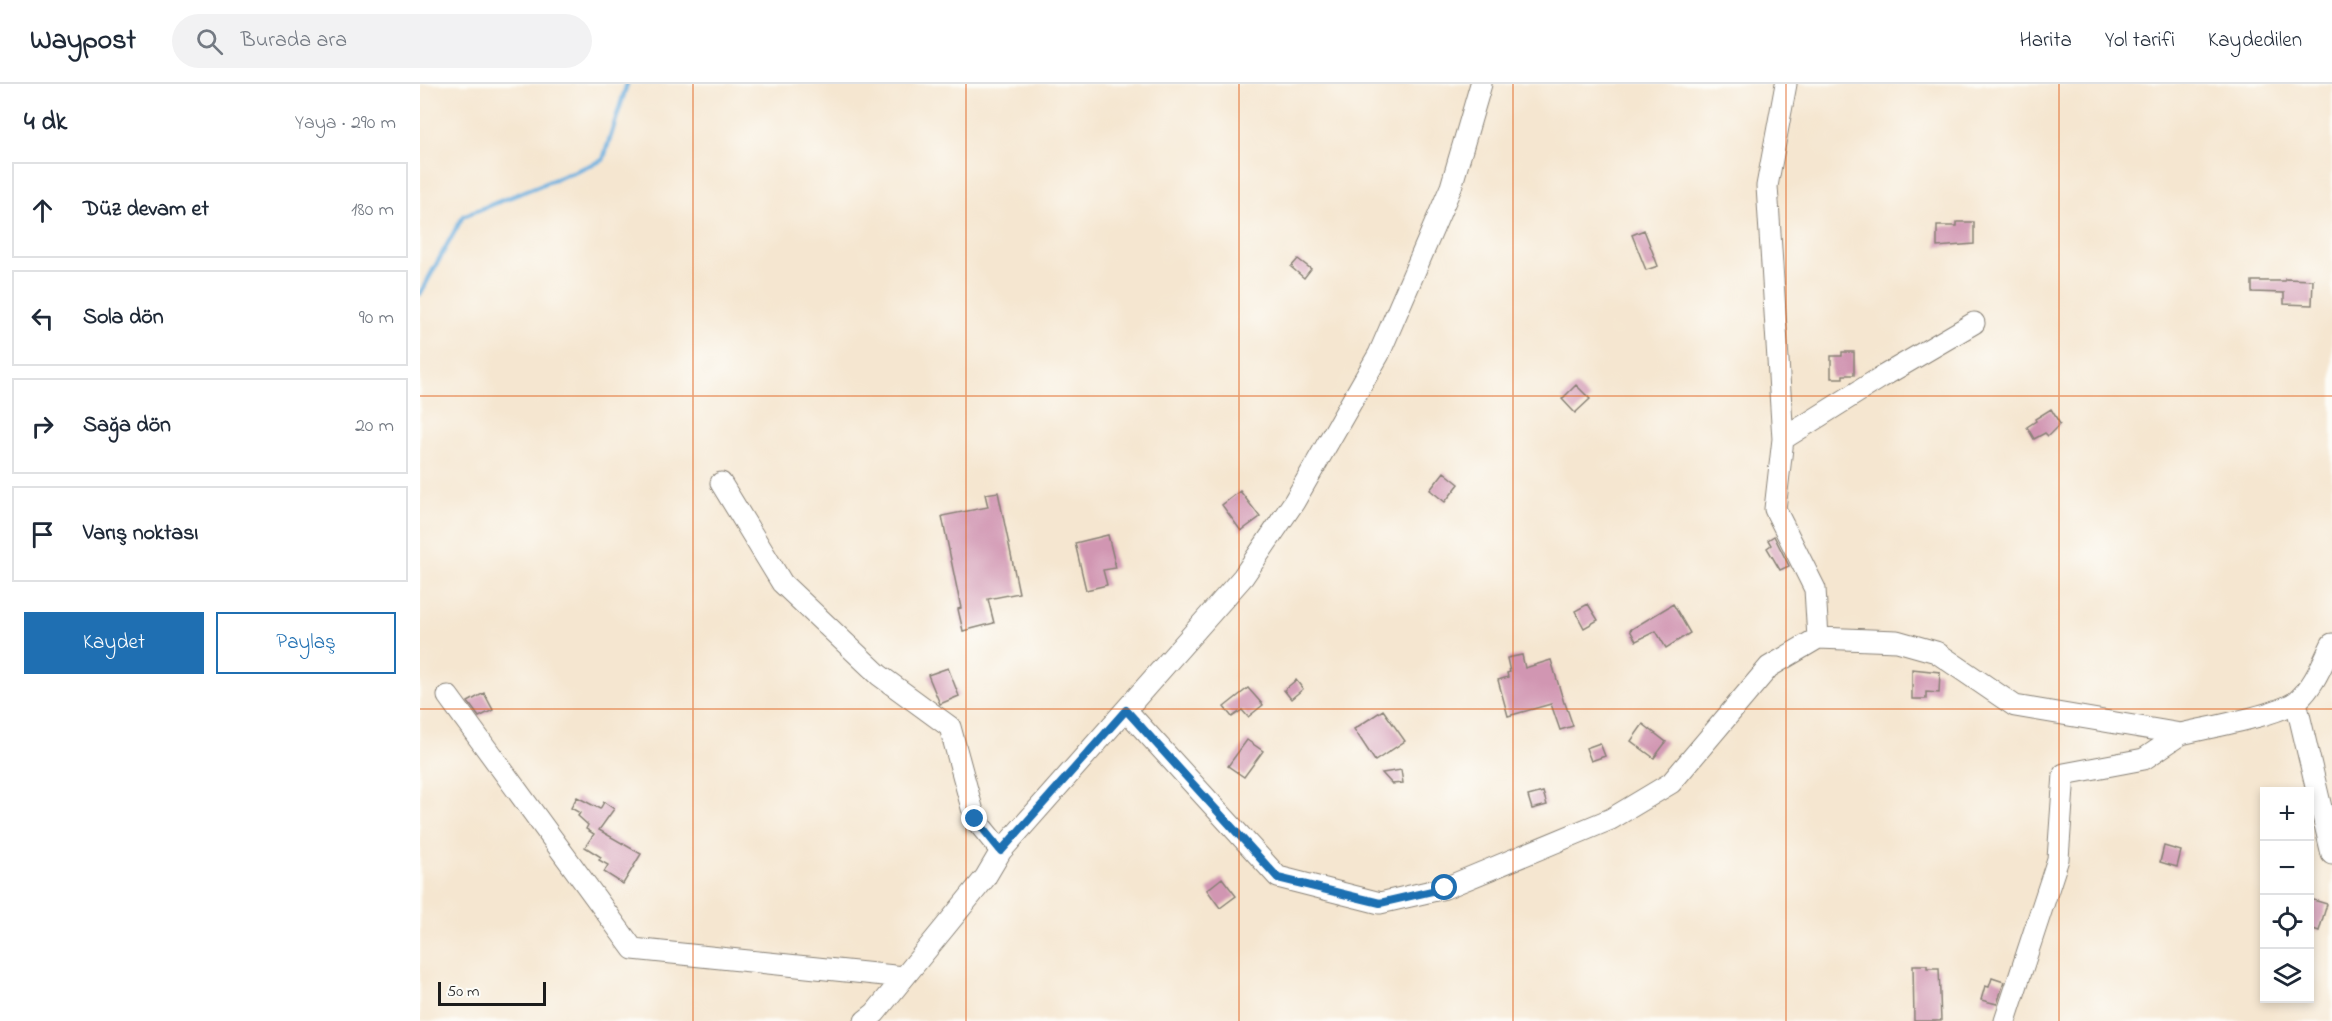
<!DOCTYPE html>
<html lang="tr">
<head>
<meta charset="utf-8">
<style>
  body { margin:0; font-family:"Indie Flower",sans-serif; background:#f2f2f3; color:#1f2937 }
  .controls { position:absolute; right:18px; bottom:18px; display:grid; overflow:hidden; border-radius:0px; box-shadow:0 3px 9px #0003 }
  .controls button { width:54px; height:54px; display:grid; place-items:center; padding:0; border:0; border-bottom:2px solid #e0e1e3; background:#fff; color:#1f2937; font:30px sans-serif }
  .scale { position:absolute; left:18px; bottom:15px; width:108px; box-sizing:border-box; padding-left:6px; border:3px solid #1c1c1c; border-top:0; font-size:16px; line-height:21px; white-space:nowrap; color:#1c1c1c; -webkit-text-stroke:4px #fdfcf7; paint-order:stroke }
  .stop { position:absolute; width:18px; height:18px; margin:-14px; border:4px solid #1f6fb2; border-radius:50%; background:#fff }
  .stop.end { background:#1f6fb2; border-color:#fff; box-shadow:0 2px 6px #0008 }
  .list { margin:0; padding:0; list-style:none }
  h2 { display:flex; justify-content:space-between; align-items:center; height:78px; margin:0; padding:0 24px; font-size:26px }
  h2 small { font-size:20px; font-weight:400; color:#747a83 }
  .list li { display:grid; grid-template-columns:39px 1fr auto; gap:18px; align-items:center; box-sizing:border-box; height:96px; margin:0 12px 12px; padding:0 12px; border:2px solid #e0e1e3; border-radius:0px }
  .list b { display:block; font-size:22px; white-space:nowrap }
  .list em { font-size:20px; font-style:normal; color:#747a83 }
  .actions { display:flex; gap:12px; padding:18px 24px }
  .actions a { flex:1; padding:14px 0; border:2px solid #1f6fb2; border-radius:0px; text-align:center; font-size:21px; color:#1f6fb2 }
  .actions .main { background:#1f6fb2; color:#fff }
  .icon { flex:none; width:33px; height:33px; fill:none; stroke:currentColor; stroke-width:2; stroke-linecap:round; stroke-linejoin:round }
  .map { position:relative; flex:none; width:1912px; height:937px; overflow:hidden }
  header { display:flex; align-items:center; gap:36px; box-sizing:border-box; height:84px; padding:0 30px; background:#fff; border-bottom:2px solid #e0e1e3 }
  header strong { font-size:28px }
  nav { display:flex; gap:33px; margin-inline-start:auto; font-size:21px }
  .search { width:420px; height:54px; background:#f2f2f3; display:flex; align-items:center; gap:15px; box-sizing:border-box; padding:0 21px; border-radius:33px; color:#747a83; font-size:22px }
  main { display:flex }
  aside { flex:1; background:#fff }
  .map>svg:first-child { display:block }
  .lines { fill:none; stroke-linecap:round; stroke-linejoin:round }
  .stream { stroke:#68adde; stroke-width:4.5 }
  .building { fill:#d196b2 }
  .minor-casing { stroke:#888176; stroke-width:23 }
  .minor { stroke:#fff; stroke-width:21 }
  .route { stroke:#1f6fb2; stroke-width:8 }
  .grid { fill:none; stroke:#de560d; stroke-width:1.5; stroke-opacity:0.55 }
</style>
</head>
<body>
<header>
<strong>Waypost</strong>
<div class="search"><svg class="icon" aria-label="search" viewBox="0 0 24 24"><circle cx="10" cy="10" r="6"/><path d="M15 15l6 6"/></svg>Burada ara</div>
<nav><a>Harita</a><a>Yol tarifi</a><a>Kaydedilen</a></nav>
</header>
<main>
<aside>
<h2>4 dk<small>Yaya · 290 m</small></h2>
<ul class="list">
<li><svg class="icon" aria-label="ahead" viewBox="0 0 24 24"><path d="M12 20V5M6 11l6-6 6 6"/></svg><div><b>Düz devam et</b></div><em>180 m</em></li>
<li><svg class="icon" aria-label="left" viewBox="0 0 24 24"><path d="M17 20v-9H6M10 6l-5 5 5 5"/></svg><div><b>Sola dön</b></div><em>90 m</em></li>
<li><svg class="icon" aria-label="right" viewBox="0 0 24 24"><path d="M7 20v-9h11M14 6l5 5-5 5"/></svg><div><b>Sağa dön</b></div><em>20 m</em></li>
<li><svg class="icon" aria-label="arrive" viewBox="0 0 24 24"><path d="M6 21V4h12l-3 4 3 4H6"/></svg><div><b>Varış noktası</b></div></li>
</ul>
<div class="actions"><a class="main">Kaydet</a><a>Paylaş</a></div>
</aside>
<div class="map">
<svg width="1912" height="937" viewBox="0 0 1912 937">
  <rect width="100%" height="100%" fill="#fdfcf7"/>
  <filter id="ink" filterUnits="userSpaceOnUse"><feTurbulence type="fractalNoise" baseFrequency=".0167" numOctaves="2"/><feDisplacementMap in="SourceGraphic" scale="12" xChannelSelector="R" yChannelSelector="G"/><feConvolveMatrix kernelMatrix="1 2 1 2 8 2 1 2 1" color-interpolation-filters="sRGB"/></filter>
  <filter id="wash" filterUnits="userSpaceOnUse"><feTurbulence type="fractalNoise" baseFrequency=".008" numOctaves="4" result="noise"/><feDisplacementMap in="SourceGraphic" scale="24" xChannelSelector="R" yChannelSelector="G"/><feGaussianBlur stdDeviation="1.35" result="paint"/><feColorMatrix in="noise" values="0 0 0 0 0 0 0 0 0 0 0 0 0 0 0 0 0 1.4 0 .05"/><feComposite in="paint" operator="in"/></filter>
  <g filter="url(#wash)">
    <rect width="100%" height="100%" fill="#f5e6d0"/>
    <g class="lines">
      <path class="stream" d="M0 210 43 132 183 76 207 0"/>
    </g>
    <g id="blocks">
      <path class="building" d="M1537 138H1554V160L1517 163V142H1537Z
        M1224 146 1238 182 1226 186 1212 151Z
        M878 175 891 185 884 194 871 183Z
        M1865 195 1893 196 1892 221 1864 220V209L1832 208V197H1865Z
        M1422 268H1434V291H1423V294H1411V272H1422Z
        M1156 301 1170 315 1155 329 1142 315Z
        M1631 325 1640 340 1628 352 1625 349 1614 355 1607 343 1616 337 1615 335Z
        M1024 388 1039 400 1025 418 1010 406Z
        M820 407 840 433 821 447 802 421Z
        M578 408 599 509 568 515 574 539 543 547 538 525 541 524 522 432 568 423 565 410Z
        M688 451 696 484 683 486 687 501 666 506 655 459Z
        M1354 452 1369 482 1360 486 1347 464 1351 461 1348 456Z
        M1168 520 1178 536 1164 544 1155 527Z
        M1253 520 1270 549 1246 564 1236 547 1216 557 1210 546Z
        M1102 571 1105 584 1131 576 1144 619H1145L1153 642 1140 646 1131 620 1088 632 1078 596 1088 593 1087 589 1090 588 1087 574Z
        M528 584 539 612 520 620 508 591Z
        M1492 585 1520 588 1519 609 1506 608V615H1492Z
        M876 596 883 605 871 615 864 606Z
        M828 604 843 621 828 633 822 626 812 633 804 623Z
        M64 609 73 626 59 633 48 618Z
        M963 626 985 657 955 677 934 645Z
        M1223 640 1246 658 1234 674 1211 657Z
        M827 656 843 667 824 693 808 682Z
        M1180 659 1185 672 1171 677 1166 664Z
        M981 686 983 699 972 700 962 689Z
        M1123 708 1127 721 1112 725 1108 712Z
        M157 713 180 725 184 718 194 725 179 746 221 770 203 800 184 788 188 781 179 776 181 773 165 763 174 750 166 745 168 741 158 732 160 729 151 724Z
        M1744 762 1761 767 1757 783 1740 778Z
        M802 794 816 812 800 824 787 806Z
        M1890 815 1907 820 1899 847 1890 844Z
        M1493 881H1507V884H1519L1521 937H1494Z
        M1572 894 1584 898 1577 920 1561 916 1565 902 1569 903Z"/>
    </g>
  </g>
  <g filter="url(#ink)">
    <use href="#blocks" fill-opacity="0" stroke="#888176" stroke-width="1.5"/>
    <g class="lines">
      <defs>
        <path id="minor" d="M1366 0 1347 102 1363 355 1355 425 1395 505 1398 554
          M1363 355 1460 294 1554 239
          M301 399 362 499 459 591 530 643 555 735 581 767
          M28 612 213 865 484 893
          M1876 618 1912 770
          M706 626 858 793 960 819 1025 804 1191 735 1251 699 1349 583 1398 554 1477 557 1516 568 1595 622 1761 650 1724 675 1644 690 1638 775 1585 937
          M1761 650C1786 644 1861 631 1878 616 1895 601 1902 580 1912 560
          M445 937 455 929 565 794 581 767 823 493 874 418 959 270 1031 103 1061 0"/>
      </defs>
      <use href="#minor" class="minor-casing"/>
      <use href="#minor" class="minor"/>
    </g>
  </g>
  <g class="lines" filter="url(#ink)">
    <path class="route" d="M555 735 581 767 706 626 858 794 960 819 1025 804"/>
  </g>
  <path class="grid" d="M273 0V937M546 0V937M819 0V937M1093 0V937M1366 0V937M1639 0V937M0 312H1912M0 625H1912"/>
</svg>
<div class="controls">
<button>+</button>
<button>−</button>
<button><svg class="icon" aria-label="locate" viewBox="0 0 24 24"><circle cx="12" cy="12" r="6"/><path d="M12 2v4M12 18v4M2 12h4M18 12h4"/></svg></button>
<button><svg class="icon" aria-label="layers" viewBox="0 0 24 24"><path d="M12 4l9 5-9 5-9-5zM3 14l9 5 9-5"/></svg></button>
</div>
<div class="scale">50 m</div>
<div class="stop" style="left:1025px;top:804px"></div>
<div class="stop end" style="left:555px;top:735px"></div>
</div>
</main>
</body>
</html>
